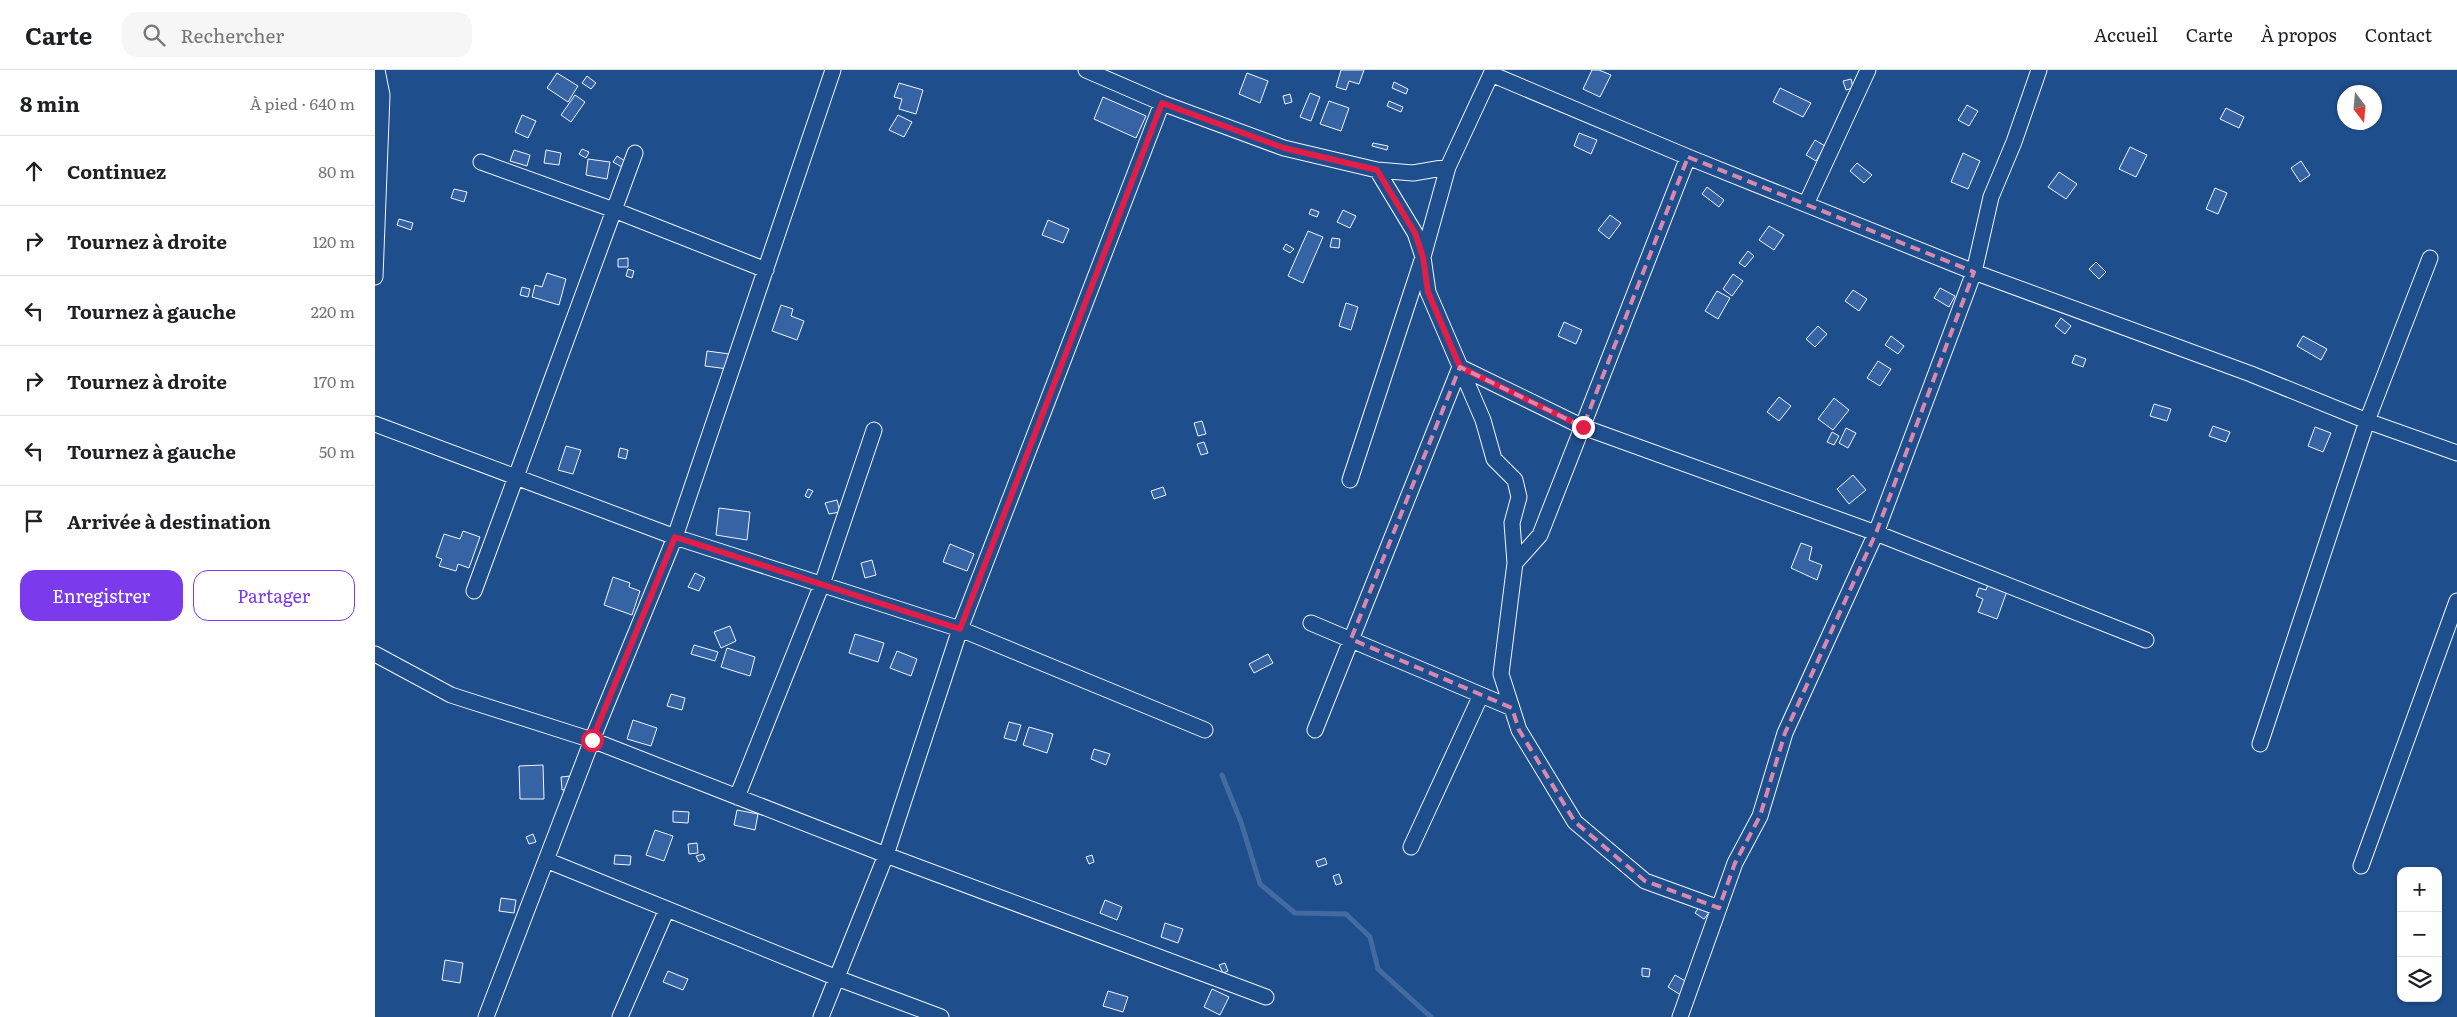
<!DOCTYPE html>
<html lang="fr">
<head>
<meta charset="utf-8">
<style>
  body { margin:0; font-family:Literata,serif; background:#f6f6f6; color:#202124 }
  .controls { position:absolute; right:15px; bottom:15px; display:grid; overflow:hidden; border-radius:10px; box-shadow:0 1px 4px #0004 }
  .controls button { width:45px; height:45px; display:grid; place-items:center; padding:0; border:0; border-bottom:1px solid #e0e0e0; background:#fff; color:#202124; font:25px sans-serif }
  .compass { position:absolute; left:1962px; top:15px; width:45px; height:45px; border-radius:50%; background:#fff; box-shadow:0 1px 4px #0004; rotate:164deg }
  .stop { position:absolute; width:15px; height:15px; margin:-11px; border:4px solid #e11d48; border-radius:50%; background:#fff }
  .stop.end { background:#e11d48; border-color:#fff; box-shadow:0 1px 5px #0008 }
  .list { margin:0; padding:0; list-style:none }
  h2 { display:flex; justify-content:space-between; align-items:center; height:65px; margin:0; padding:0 20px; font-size:21px }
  h2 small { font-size:16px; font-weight:400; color:#757577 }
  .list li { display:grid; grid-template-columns:32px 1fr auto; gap:15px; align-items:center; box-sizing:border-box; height:70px; padding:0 20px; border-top:1px solid #e0e0e0 }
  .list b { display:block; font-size:19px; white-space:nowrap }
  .list em { font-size:16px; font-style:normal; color:#757577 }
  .actions { display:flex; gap:10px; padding:15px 20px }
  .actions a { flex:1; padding:11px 0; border:1px solid #7c3aed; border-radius:15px; text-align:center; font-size:18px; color:#7c3aed }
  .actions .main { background:#7c3aed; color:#fff }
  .icon { flex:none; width:28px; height:28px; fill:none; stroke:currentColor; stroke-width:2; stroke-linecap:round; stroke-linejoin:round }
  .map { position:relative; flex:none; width:2082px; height:947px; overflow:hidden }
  header { display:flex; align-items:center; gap:30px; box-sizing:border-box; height:70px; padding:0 25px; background:#fff; border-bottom:1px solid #e0e0e0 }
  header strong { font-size:24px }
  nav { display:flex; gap:28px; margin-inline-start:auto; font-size:18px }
  .search { width:350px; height:45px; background:#f6f6f6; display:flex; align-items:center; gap:12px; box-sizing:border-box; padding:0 18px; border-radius:15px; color:#757577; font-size:19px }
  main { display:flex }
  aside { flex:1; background:#fff }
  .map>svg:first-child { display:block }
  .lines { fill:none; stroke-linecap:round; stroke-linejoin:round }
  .stream { stroke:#446ba0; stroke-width:5 }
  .building { fill:#3563a3; stroke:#f2f6ff }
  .minor-casing { stroke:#f2f6ff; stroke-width:17 }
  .minor { stroke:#1f4e8c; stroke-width:15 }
  .route { stroke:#e11d48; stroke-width:6 }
  .marked { fill:none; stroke:#da87ad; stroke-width:4; stroke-dasharray:10 6; stroke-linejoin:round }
</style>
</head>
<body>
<header>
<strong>Carte</strong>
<div class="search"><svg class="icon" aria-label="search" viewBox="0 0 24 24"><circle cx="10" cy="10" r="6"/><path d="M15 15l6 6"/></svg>Rechercher</div>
<nav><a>Accueil</a><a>Carte</a><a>À propos</a><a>Contact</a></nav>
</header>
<main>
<aside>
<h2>8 min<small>À pied · 640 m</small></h2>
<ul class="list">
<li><svg class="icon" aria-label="ahead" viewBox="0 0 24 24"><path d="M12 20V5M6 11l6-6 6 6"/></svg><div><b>Continuez</b></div><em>80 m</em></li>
<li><svg class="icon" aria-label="right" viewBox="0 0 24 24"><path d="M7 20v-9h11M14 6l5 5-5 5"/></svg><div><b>Tournez à droite</b></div><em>120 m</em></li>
<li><svg class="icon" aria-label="left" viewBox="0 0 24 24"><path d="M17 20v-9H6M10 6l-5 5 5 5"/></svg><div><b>Tournez à gauche</b></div><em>220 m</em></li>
<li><svg class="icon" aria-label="right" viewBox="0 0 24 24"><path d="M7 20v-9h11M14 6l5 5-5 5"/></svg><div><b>Tournez à droite</b></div><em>170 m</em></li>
<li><svg class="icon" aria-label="left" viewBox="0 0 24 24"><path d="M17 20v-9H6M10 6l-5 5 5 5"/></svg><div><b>Tournez à gauche</b></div><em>50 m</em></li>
<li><svg class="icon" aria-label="arrive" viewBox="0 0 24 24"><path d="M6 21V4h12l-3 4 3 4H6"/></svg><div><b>Arrivée à destination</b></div></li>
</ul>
<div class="actions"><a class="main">Enregistrer</a><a>Partager</a></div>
</aside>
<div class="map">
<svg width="2082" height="947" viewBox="0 0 2082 947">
  <rect width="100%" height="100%" fill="#1f4e8c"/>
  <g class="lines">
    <path class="stream" d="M847 705 866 752 885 814 920 843 971 844 995 867 1003 899 1056 947"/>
  </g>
  <path class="building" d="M966 0H989L984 14 974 11 971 20 961 17Z
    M1217 0H1224L1236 5 1225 27 1208 19Z
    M182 3 203 16 193 32 172 18Z
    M872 3 893 11 885 33 864 24Z
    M212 6 221 13 216 19 207 13Z
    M1476 9 1478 18 1471 20 1468 11Z
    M1019 12 1033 19 1031 24 1017 18Z
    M524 13 548 20 541 44 524 39 527 29 519 27Z
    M1405 18 1436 33 1428 47 1398 32Z
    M935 23 945 27 936 51 925 47Z
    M915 24 917 32 910 34 908 26Z
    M200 25 210 32 196 52 186 45Z
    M728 27 771 46 761 68 719 49Z
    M954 31 974 38 966 61 945 54Z
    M1014 31 1028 37 1026 42 1012 36Z
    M1592 35 1603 41 1594 56 1583 50Z
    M1851 38 1869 47 1864 58 1845 49Z
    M147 45 161 51 153 68 140 62Z
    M523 45 537 52 529 67 514 60Z
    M1204 63 1222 70 1216 84 1199 76Z
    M1440 70 1450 76 1441 91 1431 85Z
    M998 73 1013 76 1012 80 997 76Z
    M1755 77 1772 85 1761 107 1744 99Z
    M207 79 214 82 211 88 204 84Z
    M139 80 155 85 152 96 135 91Z
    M171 80 186 83 184 95 169 93Z
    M1588 83 1605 91 1593 119 1576 112Z
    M242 86 250 91 247 97 238 92Z
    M213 89 235 92 232 109 211 105Z
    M1926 91 1935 105 1925 112 1916 98Z
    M1482 93 1497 105 1489 113 1475 101Z
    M1684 102 1702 114 1691 129 1673 117Z
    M1332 117 1349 130 1344 137 1327 124Z
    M1840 118 1852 123 1843 144 1831 139Z
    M79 119 92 122 89 132 76 128Z
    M936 139 944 142 942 147 934 144Z
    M968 140 981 146 975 158 962 152Z
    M1235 145 1246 153 1234 169 1223 160Z
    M24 149 38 153 36 160 22 155Z
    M673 150 694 159 688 173 667 165Z
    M1394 156 1409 165 1399 180 1384 170Z
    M933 161 948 167 928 213 913 206Z
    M957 168 965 169 964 178 955 177Z
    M911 174 919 179 915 183 908 179Z
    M1373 181 1379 186 1370 197 1364 193Z
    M253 188V197H243V189Z
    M1721 192 1731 202 1724 209 1714 199Z
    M253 199 259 201 257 208 251 206Z
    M172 203 191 209 184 235 157 227 160 215 167 217Z
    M1358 204 1368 211 1357 226 1348 219Z
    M147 217 155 219 153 227 145 225Z
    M1565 218 1580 226 1574 237 1559 228Z
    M1478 220 1492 229 1484 241 1470 231Z
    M1342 221 1355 228 1343 249 1330 241Z
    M971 233 983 237 976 260 964 256Z
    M406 235 418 239 416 246 429 251 422 270 397 261Z
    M1686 248 1696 256 1690 264 1680 256Z
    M1189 252 1207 260 1201 274 1183 266Z
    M1443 256 1452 264 1440 277 1431 269Z
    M1516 266 1529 276 1523 284 1510 275Z
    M1928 266 1952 279 1946 290 1922 276Z
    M332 281 355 284 353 299 330 296Z
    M1700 285 1711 289 1708 297 1697 293Z
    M1503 291 1516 299 1505 316 1492 308Z
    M1404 327 1416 336 1404 351 1392 342Z
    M1459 328 1474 340 1458 360 1443 349Z
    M1779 334 1796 339 1792 351 1775 346Z
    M827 351 831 364 823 366 819 353Z
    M1838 356 1855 362 1851 372 1834 366Z
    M1940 357 1956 363 1948 382 1933 376Z
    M1471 358 1481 363 1473 378 1464 373Z
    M1457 362 1464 366 1459 375 1452 372Z
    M829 372 833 383 826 385 822 374Z
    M191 376 206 380 198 404 183 400Z
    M245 378 253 380 251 389 243 387Z
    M1478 405 1491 420 1474 434 1462 419Z
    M788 417 791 425 779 429 776 421Z
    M433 419 438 421 434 428 430 426Z
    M462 430 465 442 454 444 450 433Z
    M344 438 375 442 372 470 341 465Z
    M88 461 105 467 94 498 83 494 81 501 64 496 67 489 61 487 69 464 85 469Z
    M1426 473 1437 477 1434 490 1447 495 1442 510 1416 498Z
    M575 474 599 484 592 501 568 492Z
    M497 490 501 505 490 508 486 493Z
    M320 503 330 508 324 521 313 517Z
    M238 507 255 513 254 517 265 521 257 545 229 535Z
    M1613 514 1632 521 1622 549 1603 542 1608 529 1601 526 1604 518 1611 520Z
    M355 556 361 571 346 578 339 562Z
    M480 564 509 573 503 592 474 583Z
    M319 575 343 582 340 591 316 584Z
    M352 578 380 587 375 606 346 597Z
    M522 581 542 589 536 606 515 598Z
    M893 584 898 593 879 603 874 594Z
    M296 624 310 628 307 640 292 636Z
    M258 650 282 658 276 676 252 669Z
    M634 652 646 655 641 671 629 668Z
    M654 657 678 664 672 683 648 675Z
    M719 679 735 684 731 695 716 689Z
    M168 695 169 729H145L144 696Z
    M196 706 198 719 187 720 186 707Z
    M362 740 383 744 380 760 359 755Z
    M298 741 314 742 313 753 298 752Z
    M280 760 298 766 289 791 271 785Z
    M158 764 161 772 154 774 151 767Z
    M322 773 323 783 314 784 313 774Z
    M328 784 330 789 324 792 321 786Z
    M240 785 256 786 255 795 239 794Z
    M717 785 719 792 714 794 711 787Z
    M950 788 952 794 943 797 941 791Z
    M964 804 967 813 961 815 958 806Z
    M126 828 141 830 139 843 124 841Z
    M730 830 747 837 742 850 725 843Z
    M1329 830 1338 837 1329 849 1320 843Z
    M790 853 808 859 803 873 786 867Z
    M70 890 88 893 85 913 67 910Z
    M850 893 853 901 848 903 844 895Z
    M1267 898 1275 899 1274 907 1267 906Z
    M293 901 313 909 308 920 288 912Z
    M1300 905 1319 916 1312 929 1293 917Z
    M837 919 854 927 845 945 829 937Z
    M733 921 753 927 748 942 728 936Z"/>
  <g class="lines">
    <defs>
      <path id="minor" d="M711 0 787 33 909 78 1002 100 1038 103 1073 97
        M1116 4 1313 87 1599 202 1876 304 1992 351 2082 383
        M106 92 239 140 391 200
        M1002 100 1040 163 1048 187 1053 222 1108 350 1119 389 1140 410 1144 427 1137 453 1140 493 1126 604 1144 660 1200 752 1270 811 1344 838
        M1431 134 1493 0
        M0 207 7 25 2 0
        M0 354 300 467 585 559 830 660
        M975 410 1048 187 1073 97 1118 0
        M1140 493 1165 465 1313 87
        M99 521 260 83
        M936 553 1137 638
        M0 584 76 625 217 670 511 785 891 927
        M940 660 1085 297 1208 357 1501 463 1771 570
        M1885 674 1992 351 2055 188
        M362 727 447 514 499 360
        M1036 777 1106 625
        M171 790 462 908 566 947
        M1986 796 2082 531
        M111 947 217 670 300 467 458 0
        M245 947 292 839
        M446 947 511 785 585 559 787 33
        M1305 947 1360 793 1385 746 1410 663 1501 463 1599 202 1616 127 1639 72 1664 0"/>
    </defs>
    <use href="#minor" class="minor-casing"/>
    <use href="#minor" class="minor"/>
  </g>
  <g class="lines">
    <path class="route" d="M217 670 300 467 585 559 787 33 909 78 1002 100 1040 163 1048 187 1053 222 1085 297 1208 357"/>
  </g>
  <path class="marked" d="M1313 87 1599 202 1501 463 1410 663 1385 746 1360 793 1344 838 1270 811 1200 752 1144 660 1137 638 976 569 1085 297 1208 357Z"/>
</svg>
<div class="controls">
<button>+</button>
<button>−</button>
<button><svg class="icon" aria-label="layers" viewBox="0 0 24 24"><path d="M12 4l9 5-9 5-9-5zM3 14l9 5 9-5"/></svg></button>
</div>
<svg class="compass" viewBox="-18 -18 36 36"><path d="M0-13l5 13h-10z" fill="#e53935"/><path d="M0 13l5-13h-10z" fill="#757577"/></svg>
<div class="stop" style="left:217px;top:670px"></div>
<div class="stop end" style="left:1208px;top:357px"></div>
</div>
</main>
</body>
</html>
